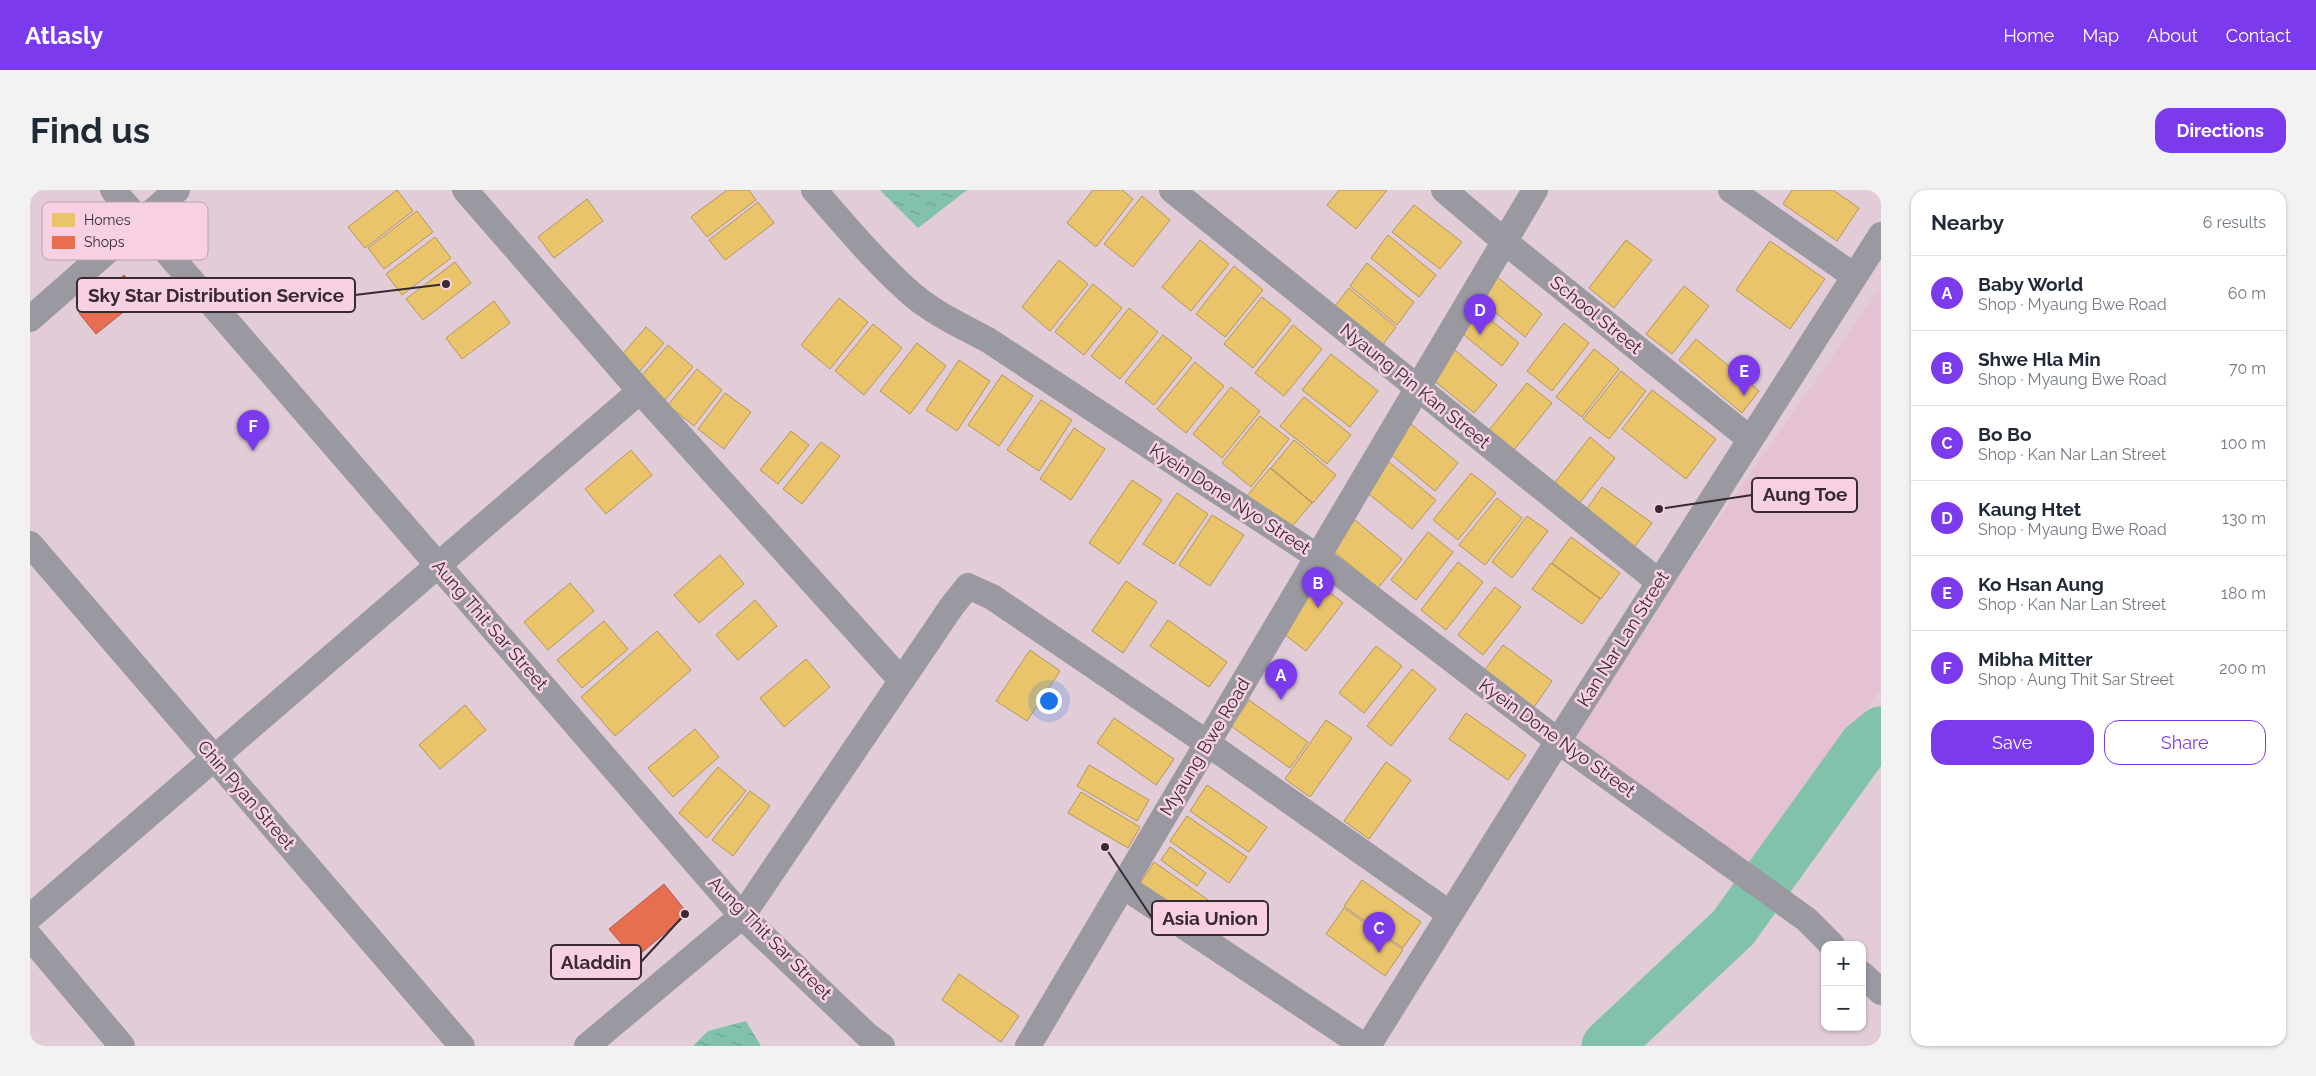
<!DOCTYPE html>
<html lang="en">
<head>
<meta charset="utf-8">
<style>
  body { margin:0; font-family:Raleway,sans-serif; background:#f2f2f3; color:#1f2937 }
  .controls { position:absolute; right:15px; bottom:15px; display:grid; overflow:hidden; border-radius:10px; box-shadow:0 1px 4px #0004 }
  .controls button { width:45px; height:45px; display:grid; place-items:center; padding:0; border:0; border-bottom:1px solid #e0e1e3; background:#fff; color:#1f2937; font:25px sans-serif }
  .you { position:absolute; left:1018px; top:510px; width:18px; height:18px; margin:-12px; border:4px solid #fff; border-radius:50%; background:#1a73e8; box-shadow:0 0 0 8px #1a73e833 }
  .badge { display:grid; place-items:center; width:32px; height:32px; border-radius:50%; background:#7c3aed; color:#fff; font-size:16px; font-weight:700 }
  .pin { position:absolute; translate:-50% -41px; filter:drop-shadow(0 1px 2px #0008) }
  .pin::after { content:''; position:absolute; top:26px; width:18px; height:15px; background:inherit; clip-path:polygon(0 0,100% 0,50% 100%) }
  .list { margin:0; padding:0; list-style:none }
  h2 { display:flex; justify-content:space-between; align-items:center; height:65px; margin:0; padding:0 20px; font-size:21px }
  h2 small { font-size:16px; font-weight:400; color:#747a83 }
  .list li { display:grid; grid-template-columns:32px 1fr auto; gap:15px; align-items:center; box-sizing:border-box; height:75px; padding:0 20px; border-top:1px solid #e0e1e3 }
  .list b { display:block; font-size:19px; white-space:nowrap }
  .list p { margin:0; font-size:16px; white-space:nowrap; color:#747a83 }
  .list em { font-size:16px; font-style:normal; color:#747a83 }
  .actions { display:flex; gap:10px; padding:15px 20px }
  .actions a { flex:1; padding:11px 0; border:1px solid #7c3aed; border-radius:15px; text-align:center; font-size:18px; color:#7c3aed }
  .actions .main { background:#7c3aed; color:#fff }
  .map { position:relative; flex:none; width:1851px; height:856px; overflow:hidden; border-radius:15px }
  header { display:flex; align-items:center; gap:30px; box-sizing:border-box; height:70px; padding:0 25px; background:#7c3aed; color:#fff }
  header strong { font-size:24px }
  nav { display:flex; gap:28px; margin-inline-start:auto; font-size:18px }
  .intro { display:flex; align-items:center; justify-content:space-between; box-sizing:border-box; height:120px; padding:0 30px }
  h1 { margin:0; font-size:35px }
  .button { padding:12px 22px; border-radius:15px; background:#7c3aed; color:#fff; font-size:18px; font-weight:700 }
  main { display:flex; gap:30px; padding:0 30px }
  aside { flex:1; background:#fff; border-radius:15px; box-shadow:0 1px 4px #0004 }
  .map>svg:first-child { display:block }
  .built { fill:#e4c2d4 }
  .water { fill:url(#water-ripples) }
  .homes { fill:#e9c46a; stroke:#b49659 }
  .shops { fill:#e76f51; stroke:#b35a48 }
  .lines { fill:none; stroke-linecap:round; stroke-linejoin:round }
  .river { stroke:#82c2ab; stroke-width:51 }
  .minor { stroke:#9a99a1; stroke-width:26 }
  .labels { text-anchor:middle; stroke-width:5; stroke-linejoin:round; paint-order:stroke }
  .street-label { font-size:18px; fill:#392a32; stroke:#f7d0e4 }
  .key { fill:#f7d0e4; stroke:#be9eaf; stroke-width:1 }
  .key-label { font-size:14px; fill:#392a32 }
  .leader { fill:none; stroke:#392a32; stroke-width:2 }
  .callout-dot { fill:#392a32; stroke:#f7d0e4; stroke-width:2 }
  .callout { fill:#f7d0e4; stroke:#392a32; stroke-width:2 }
  .callout-label { font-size:19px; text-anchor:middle; font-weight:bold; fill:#392a32 }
</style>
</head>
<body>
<header>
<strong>Atlasly</strong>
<nav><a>Home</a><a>Map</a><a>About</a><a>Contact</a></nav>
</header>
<div class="intro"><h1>Find us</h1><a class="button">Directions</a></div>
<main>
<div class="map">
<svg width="1851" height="856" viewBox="0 0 1851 856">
  <defs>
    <pattern id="water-ripples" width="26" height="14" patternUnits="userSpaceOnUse" patternTransform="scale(1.25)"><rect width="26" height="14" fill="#82c2ab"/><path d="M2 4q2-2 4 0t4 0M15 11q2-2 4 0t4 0" fill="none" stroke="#6b9e8c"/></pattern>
  </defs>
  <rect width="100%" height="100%" fill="#e1ccd7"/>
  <path class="built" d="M1851 97V498L1721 682 1534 550Z"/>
  <path class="water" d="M850 0H937L888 38Z
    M716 831 731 856H663L678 841Z"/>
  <path class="homes" d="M367 0 383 21 335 58 318 37Z
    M697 0H719L726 10 677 47 661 27Z
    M1063 0H1092L1103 9 1066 57 1037 33Z
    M1309 0H1357L1326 39 1297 15Z
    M1762 0H1803L1829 18 1807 51 1753 14Z
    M1112 6 1140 30 1103 77 1074 54Z
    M557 9 573 31 524 68 508 47Z
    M728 12 744 33 695 70 679 50Z
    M1384 15 1432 52 1410 79 1362 42Z
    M387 21 403 42 354 79 338 58Z
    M1358 45 1406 85 1389 107 1341 68Z
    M405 47 421 68 372 105 356 84Z
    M1170 50 1199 74 1161 121 1132 97Z
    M1596 50 1622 70 1584 118 1559 98Z
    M1740 51 1795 89 1760 139 1706 100Z
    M1029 70 1058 94 1020 141 992 117Z
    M425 72 441 93 393 130 376 109Z
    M1337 73 1384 112 1367 135 1320 96Z
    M1204 76 1233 100 1195 147 1166 124Z
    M1465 85 1512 124 1495 147 1447 107Z
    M1063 94 1092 118 1054 165 1025 142Z
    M1654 96 1679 116 1642 164 1616 144Z
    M1319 98 1366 137 1349 160 1301 121Z
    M1232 107 1261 130 1223 178 1194 154Z
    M809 108 838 132 800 179 771 155Z
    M464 111 480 133 432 169 416 148Z
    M1441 114 1489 153 1472 176 1424 137Z
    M1099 118 1128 142 1090 189 1061 166Z
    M1534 133 1559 153 1522 201 1497 181Z
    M843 134 872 158 834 205 805 181Z
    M1263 135 1292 159 1254 206 1225 183Z
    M616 137 634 153 608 183 590 167Z
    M1133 145 1162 168 1124 215 1095 192Z
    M1666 149 1729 201 1712 223 1649 170Z
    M887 153 916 176 880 224 850 201Z
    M638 155 663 177 635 210 609 189Z
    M1420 156 1467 195 1444 223 1397 185Z
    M1564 159 1589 179 1552 227 1526 207Z
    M1301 164 1348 201 1320 237 1272 200Z
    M929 170 960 191 927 241 896 220Z
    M1165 172 1194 196 1156 243 1127 219Z
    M667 179 692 200 664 236 638 215Z
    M1591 181 1616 201 1579 249 1553 229Z
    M972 185 1003 206 969 256 938 235Z
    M1497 193 1522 213 1484 260 1459 240Z
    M1201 197 1230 221 1192 268 1163 244Z
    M1622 200 1686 249 1656 289 1592 239Z
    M695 203 721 222 694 259 668 239Z
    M1274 207 1321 245 1297 274 1250 236Z
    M1011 210 1042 230 1009 281 977 260Z
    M1230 226 1259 249 1221 297 1192 273Z
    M1381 234 1428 273 1405 301 1358 262Z
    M1044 238 1075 259 1041 310 1010 289Z
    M761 241 779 255 748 294 730 280Z
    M1560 247 1585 268 1548 315 1523 295Z
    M1264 250 1306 285 1283 313 1241 278Z
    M791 252 810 266 772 314 753 299Z
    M601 260 622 285 576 324 555 299Z
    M1359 272 1406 310 1382 339 1335 301Z
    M1240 278 1282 313 1258 341 1217 306Z
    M1441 283 1466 303 1428 350 1403 330Z
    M1102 290 1132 310 1089 374 1059 353Z
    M1572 297 1622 333 1603 359 1554 323Z
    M1147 303 1178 324 1144 374 1113 354Z
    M1467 308 1492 328 1455 375 1429 355Z
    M1182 325 1214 345 1180 396 1149 375Z
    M1497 326 1518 341 1482 388 1462 372Z
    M1325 330 1372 369 1348 398 1301 359Z
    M1398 342 1423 362 1386 410 1361 390Z
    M1541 347 1590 383 1571 409 1522 373Z
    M690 365 714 394 669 433 644 405Z
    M1428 372 1453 392 1416 440 1391 420Z
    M1521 373 1570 409 1552 434 1502 399Z
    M1096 391 1127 412 1093 463 1062 441Z
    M540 393 564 421 518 460 494 432Z
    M1288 393 1313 413 1276 461 1250 441Z
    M1465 397 1491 417 1453 465 1428 445Z
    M725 410 747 436 708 470 686 445Z
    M1138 430 1197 472 1179 497 1120 456Z
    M574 431 598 459 552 498 527 470Z
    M627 441 661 480 585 546 551 507Z
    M1473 455 1522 491 1504 517 1454 481Z
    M1346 456 1372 476 1334 523 1309 503Z
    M1000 460 1030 481 997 531 966 511Z
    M776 469 800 497 754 537 730 508Z
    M1382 479 1406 499 1361 556 1337 536Z
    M1219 510 1278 552 1260 578 1201 536Z
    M435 515 456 540 410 579 389 555Z
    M1436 523 1496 565 1478 590 1419 549Z
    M1084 528 1144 569 1126 595 1067 553Z
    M1296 530 1322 548 1280 607 1255 589Z
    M665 539 689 567 643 607 618 578Z
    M1356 572 1381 590 1339 649 1314 631Z
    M1059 575 1119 610 1107 631 1047 596Z
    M688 577 716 601 677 648 649 623Z
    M1177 595 1237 637 1219 662 1160 621Z
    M720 601 740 616 703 666 682 650Z
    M1051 602 1110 637 1098 658 1038 623Z
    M1157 626 1217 667 1199 693 1140 651Z
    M1140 657 1176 683 1167 696 1131 670Z
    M1124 672 1184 714 1166 740 1107 698Z
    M1332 690 1391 732 1373 758 1314 716Z
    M1314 718 1373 760 1355 786 1296 744Z
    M929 784 989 826 971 852 912 810Z"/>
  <path class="shops" d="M94 85 112 107 66 144 49 123Z
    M634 694 658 724 604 769 579 739Z"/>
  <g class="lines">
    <path class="river" d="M1577 856 1703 738 1834 556 1851 542"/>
    <path class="minor" d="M83 0 712 726 837 845 852 856
      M435 0 610 201 871 490
      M784 0C814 34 843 69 876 99 899 121 930 135 958 150L1288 367 1528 551 1776 729 1802 755
      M1142 0 1629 392
      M1414 0 1474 51 1720 249
      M1701 0 1824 86
      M0 129 147 0
      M0 354 432 856
      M1093 696 1334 856
      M0 727 610 201
      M0 747 92 856
      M1832 784 1851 802
      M557 856 712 726 922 416 938 396 962 407 1177 553 1420 724
      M998 856 1505 0
      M1338 856 1528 551 1851 45"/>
  </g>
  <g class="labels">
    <g class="street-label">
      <text transform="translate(1566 125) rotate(39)" y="6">School Street</text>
      <text transform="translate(1385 196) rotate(39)" y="6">Nyaung Pin Kan Street</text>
      <text transform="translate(1200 309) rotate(33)" y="6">Kyein Done Nyo Street</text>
      <text transform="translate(460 435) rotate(49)" y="6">Aung Thit Sar Street</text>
      <text transform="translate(1593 449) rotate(-58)" y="6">Kan Nar Lan Street</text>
      <text transform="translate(1527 548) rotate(36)" y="6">Kyein Done Nyo Street</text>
      <text transform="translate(1175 557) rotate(-59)" y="6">Myaung Bwe Road</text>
      <text transform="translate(216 605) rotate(49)" y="6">Chin Pyan Street</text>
      <text transform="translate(740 748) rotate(45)" y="6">Aung Thit Sar Street</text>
    </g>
  </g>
  <rect x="12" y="12" width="166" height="58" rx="8" class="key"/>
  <rect x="22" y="23" width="23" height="14" fill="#e9c46a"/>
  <rect x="22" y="46" width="23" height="13" fill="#e76f51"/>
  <g class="key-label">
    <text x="54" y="35">Homes</text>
    <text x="54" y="57">Shops</text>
  </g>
  <path class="leader" d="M416 94L325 105M1629 319L1722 305M1075 657L1122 728M655 724L611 772"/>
  <g class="callout-dot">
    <circle cx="416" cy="94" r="5"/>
    <circle cx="1629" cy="319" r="5"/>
    <circle cx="1075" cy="657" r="5"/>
    <circle cx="655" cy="724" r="5"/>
  </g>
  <g class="callout">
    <rect x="47" y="88" width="278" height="34" rx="5"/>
    <rect x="1722" y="288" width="105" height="34" rx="5"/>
    <rect x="1122" y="711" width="116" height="34" rx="5"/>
    <rect x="521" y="755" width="90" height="34" rx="5"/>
  </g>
  <g class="callout-label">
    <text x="186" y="112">Sky Star Distribution Service</text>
    <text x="1775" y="311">Aung Toe</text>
    <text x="1180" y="735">Asia Union</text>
    <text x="566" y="779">Aladdin</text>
  </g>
</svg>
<div class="controls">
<button>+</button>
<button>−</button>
</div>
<div class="you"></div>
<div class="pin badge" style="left:1251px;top:510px">A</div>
<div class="pin badge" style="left:1288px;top:418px">B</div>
<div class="pin badge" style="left:1349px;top:763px">C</div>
<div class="pin badge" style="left:1450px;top:145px">D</div>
<div class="pin badge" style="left:1714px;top:206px">E</div>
<div class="pin badge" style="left:223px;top:261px">F</div>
</div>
<aside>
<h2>Nearby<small>6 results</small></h2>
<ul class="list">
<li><span class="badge">A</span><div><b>Baby World</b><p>Shop · Myaung Bwe Road</p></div><em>60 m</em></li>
<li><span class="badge">B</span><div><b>Shwe Hla Min</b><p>Shop · Myaung Bwe Road</p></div><em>70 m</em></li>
<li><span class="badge">C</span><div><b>Bo Bo</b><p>Shop · Kan Nar Lan Street</p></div><em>100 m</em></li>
<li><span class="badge">D</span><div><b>Kaung Htet</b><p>Shop · Myaung Bwe Road</p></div><em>130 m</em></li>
<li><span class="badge">E</span><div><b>Ko Hsan Aung</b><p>Shop · Kan Nar Lan Street</p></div><em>180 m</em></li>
<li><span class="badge">F</span><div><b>Mibha Mitter</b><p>Shop · Aung Thit Sar Street</p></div><em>200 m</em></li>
</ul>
<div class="actions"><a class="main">Save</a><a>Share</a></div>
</aside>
</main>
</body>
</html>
